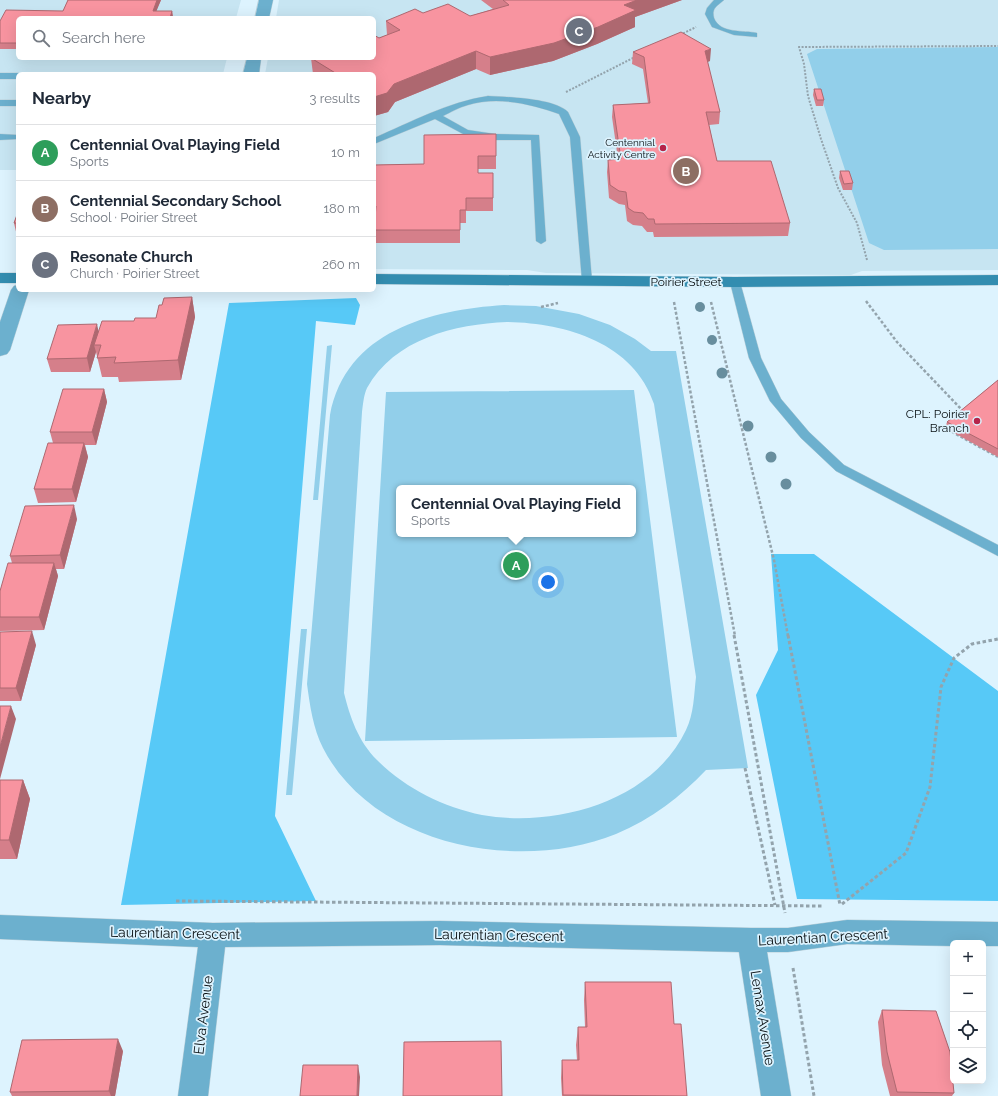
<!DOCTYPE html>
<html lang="en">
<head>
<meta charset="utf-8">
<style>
  body { margin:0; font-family:Raleway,sans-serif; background:#f2f2f3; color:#1f2937 }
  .controls { position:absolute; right:12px; bottom:12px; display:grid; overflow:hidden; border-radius:6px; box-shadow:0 4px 16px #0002 }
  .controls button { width:36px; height:36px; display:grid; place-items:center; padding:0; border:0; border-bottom:1px solid #e0e1e3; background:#fff; color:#1f2937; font:20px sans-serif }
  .you { position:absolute; left:548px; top:582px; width:14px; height:14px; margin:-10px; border:3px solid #fff; border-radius:50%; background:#1a73e8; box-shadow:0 0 0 6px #1a73e833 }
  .badge { display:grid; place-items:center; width:26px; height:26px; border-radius:50%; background:#d93025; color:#fff; font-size:13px; font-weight:700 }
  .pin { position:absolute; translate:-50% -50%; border:2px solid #fff; box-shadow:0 1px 4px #0006 }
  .popup { position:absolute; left:396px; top:485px; width:240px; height:52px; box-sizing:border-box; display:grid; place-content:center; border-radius:6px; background:#fff; filter:drop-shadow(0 1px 3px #0005); font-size:13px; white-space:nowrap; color:#747a83 }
  .popup b { font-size:15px; color:#1f2937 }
  .popup::after { content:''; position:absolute; left:50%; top:100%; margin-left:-8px; border:8px solid transparent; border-top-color:#fff }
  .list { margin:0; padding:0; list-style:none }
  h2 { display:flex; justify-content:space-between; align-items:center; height:52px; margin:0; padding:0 16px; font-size:17px }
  h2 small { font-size:13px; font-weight:400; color:#747a83 }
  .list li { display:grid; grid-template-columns:26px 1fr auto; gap:12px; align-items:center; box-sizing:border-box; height:56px; padding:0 16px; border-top:1px solid #e0e1e3 }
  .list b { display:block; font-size:15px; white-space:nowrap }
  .list p { margin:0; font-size:13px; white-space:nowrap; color:#747a83 }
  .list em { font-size:13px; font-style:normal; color:#747a83 }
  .icon { flex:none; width:22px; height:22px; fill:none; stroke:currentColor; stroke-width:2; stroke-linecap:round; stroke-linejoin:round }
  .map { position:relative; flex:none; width:998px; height:1096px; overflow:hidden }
  .search { position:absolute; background:#fff; box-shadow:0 4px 16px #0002; left:16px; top:16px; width:360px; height:44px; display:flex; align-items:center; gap:10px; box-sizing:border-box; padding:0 14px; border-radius:6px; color:#747a83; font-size:15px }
  .panel { position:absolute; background:#fff; box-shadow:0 4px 16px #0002; left:16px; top:72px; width:360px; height:220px; border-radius:6px }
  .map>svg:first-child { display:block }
  .built { fill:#c7e5f2 }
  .green { fill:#92cfea; fill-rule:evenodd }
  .forest { fill:#57c9f7 }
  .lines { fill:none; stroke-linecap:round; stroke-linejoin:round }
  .lane-casing { stroke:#bbcfd8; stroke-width:1 }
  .street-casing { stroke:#bbcfd8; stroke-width:1 }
  .secondary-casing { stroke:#bbcfd8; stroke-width:1 }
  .path-far2 { stroke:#93a3ac; stroke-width:2; stroke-dasharray:2 1.5; stroke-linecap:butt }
  .path-far1 { stroke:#93a3ac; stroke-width:2.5; stroke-dasharray:3 2; stroke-linecap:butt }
  .path { stroke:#93a3ac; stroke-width:3; stroke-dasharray:3.5 2.5; stroke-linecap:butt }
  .lane { fill:#6cb0ce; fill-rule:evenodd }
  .street { fill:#6cb0ce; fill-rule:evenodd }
  .secondary { fill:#338db0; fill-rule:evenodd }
  .tree { fill:#688e9e }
  .wall { fill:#d57f8a }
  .shaded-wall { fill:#ae6870 }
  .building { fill:#f894a0; stroke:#ae6870 }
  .poi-dot { fill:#b5244a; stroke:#ddf3fe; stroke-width:1.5 }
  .labels { text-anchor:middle; stroke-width:3.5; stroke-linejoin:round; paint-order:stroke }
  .far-poi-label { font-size:10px; fill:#080f12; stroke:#ddf3fe; text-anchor:end }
  .street-label { font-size:12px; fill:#080f12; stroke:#ddf3fe }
  .poi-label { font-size:12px; fill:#080f12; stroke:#ddf3fe; text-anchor:end }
  .near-street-label { font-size:14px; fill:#080f12; stroke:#ddf3fe }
</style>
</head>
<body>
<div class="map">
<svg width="998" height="1096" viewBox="0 0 998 1096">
  <rect width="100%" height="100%" fill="#ddf3fe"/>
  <path class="built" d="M0 0H241L236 18H18V58H227L223 74H18V170H0Z
    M279 0H998V270L862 271 851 275 546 273 527 270 374 269V74H265L268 58H374V18H276Z"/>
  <path class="green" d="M998 47V249L884 250 869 243 807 54 817 49Z
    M504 305 536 306 579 314 610 325 635 339 651 351H676L748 768 706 770C680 797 652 819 616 834 520 873 374 847 323 748 313 728 310 706 307 684L330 415C346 331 430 310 504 305ZM507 322C566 323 634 343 654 404L696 677C694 694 694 714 686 730 652 802 555 828 482 815 443 807 405 788 377 760 358 741 350 717 344 693L362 412C363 404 364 394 367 388 394 339 455 324 507 322Z
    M332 345 318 500H313L327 346Z
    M634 390 677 737 365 741 386 392ZM399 488H633V534H399Z
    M301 629H307L292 795H286Z"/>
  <path class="forest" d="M356 298 360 305 355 325 316 321 275 816 316 901 121 905 229 303Z
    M771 554H814L998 691V901L797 899 756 695 778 650Z"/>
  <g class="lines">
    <defs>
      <path id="lane" d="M714 0H724C721 3 717 5 715 8 713 11 713 14 714 18 720 34 744 30 757 33V37L734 35 712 27 705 14 707 8Z
        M0 73H18L21 74H18V79H0Z
        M488 96C507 97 554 98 568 112L580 137 592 281 591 283H583L582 281 570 137 559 114C532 104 497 96 468 105 460 107 451 112 443 116L468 130 495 134 539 135 546 241 541 244 536 241 531 140H495L465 135 435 119 374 144V138C411 122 448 102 488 96Z
        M0 100H18V106H0Z
        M0 134 18 135V139L0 140Z
        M735 279 740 282 761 358 781 399 809 432 844 465 998 545V556L836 471 801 438 770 401 749 358 730 282Z"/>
      <path id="street" d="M259 0H273L269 18H255Z
        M247 58H261L259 74H243Z
        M18 285V290H29L10 350 7 354 0 356V322L11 290 14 286Z
        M0 915 213 923 440 921 751 928H788L847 920 998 922V946H983V943H953V946L847 944 788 952H767L791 1096H761L739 952 440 945 225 947 208 1096H178L198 947 0 939Z"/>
      <path id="secondary" d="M0 273H18V283H0Z
        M374 274 735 277 998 275V285L735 287 374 284Z"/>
    </defs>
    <use href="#lane" class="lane-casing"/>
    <use href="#street" class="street-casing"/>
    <use href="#secondary" class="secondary-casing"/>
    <path class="path-far2" d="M680 35 696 27
      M566 92 635 57
      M867 260 857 223 838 188 821 139 808 96 804 64 799 47 998 46"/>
    <path class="path-far1" d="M866 301 897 342 963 411
      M674 302 735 636
      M711 302 774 560 788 636
      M541 307 558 303
      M947 427 945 428 998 457"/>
    <path class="path" d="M734 635 785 913
      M788 635 840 905
      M745 768 775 905
      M176 901 822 906
      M842 904 906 853 930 787 941 687 954 658 972 644 998 639
      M793 968 814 1096"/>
    <use href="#lane" class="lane"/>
    <use href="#street" class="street"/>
    <use href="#secondary" class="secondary"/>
  </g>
  <g class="tree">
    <circle cx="700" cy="307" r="5"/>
    <circle cx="712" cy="340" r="5"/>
    <circle cx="722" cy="373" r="5.5"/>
    <circle cx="748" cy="426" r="5.5"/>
    <circle cx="771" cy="457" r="5.5"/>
    <circle cx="786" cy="484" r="5.5"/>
  </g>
  <path class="wall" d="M68 0H161L156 11H172L173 17V18H18V49H0V21L63 11Z
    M481 0H682L635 17V27L597 44 553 61 490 75 476 69 395 102 388 112 374 116V74H313L311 58 379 38 387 35 386 21 423 13 470 16 493 9Z
    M633 52 710 61 707 62 720 112 719 124 709 125 717 161 790 223 788 236 654 237 653 232H647L642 226 633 225 627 221 625 205 619 204 609 198 607 172 608 160 618 159 612 117 613 105 648 103 643 69 632 64Z
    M814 89 824 100 823 106H816L813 95Z
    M496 134V169H478V173H493V211H466V223H460V243H375L374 234 375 218H374V165L424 164Z
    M840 171 853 183 852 190H843L839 178Z
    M18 212V236H17L14 223Z
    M192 297 195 317 181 380 119 382 118 377H102L96 352 90 372H51L47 359 98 331 134 321 156 318 162 305Z
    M998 380V457L945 428 947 422Z
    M104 389 107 402 96 445H85L88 457 76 502 38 503 34 489 53 443 50 432Z
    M77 519 64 569H56L58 576 44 630 0 631V591L12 563 10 556Z
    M0 632 36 645 21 701H0Z
    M0 780H23L30 799 17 859H0Z
    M585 982 674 1024 687 1096H562L561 1078 562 1060H577L576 1045 578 1027H585L584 1000Z
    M882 1010 954 1093 952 1096H890L882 1065 878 1022Z
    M123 1051 115 1096H12L10 1092Z"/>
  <path class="shaded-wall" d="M157 0H161L154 17 153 11Z
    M637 0H682L635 17V27L597 44 553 61 490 75V57Z
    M172 11 173 18H170Z
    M711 49 710 61 704 63 705 51Z
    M476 51V69L395 102 388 112 374 116V97L394 84Z
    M192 297 195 317 181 380 178 360Z
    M97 324 100 338 94 345 96 352 90 372 87 358Z
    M104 389 107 402 96 445 92 432Z
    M84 443 88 457 76 502 72 489Z
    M74 505 77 519 64 569 60 555Z
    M54 563 58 576 44 630 39 617Z
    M32 631 36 645 21 701 16 688Z
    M11 706 16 719 0 779V747Z
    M23 780 30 799 17 859 9 840Z
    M118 1039 123 1051 115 1096H111L109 1091Z
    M358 1065 360 1077 359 1096H357Z"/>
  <path class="building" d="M68 0H157L153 11H172L170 18H18V43H0V21L6 10 63 11Z
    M503 0H637L624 5 636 10 598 27 554 43 490 57 476 51 394 84 387 93 374 97V74H337L311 58H374V35L379 38 400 30 386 21 415 9 423 13 448 4 470 16 509 5Z
    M681 32 711 49 705 51 720 112H706L717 161H771L790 223 655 224 654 219H648L643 213 634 212 628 208 626 192 619 191 610 185 608 160 621 159 613 105 650 103 644 57 633 52Z
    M814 89H821L824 100H817Z
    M496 134V156H478V173H493V198H466V210H460V230H374L376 206H374V165L424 164V135Z
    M840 171H849L853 183 844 184Z
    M18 212V223H14Z
    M192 297 178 360 114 363 116 357 97 358 101 345H94L102 321H134L135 318H156L159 305H162L164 298Z
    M97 324 87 358 47 359 58 325Z
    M998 380V449L947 422Z
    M63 389H104L92 432H50Z
    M48 443H84L72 489H34Z
    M74 505 60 555 10 556 25 506Z
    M8 563H54L39 617H0V591Z
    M32 631 16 688H0V632Z
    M0 706H11L0 747Z
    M0 780H23L9 840H0Z
    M585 982H671L674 1024H681L687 1096 563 1095 562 1060H579L578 1027H587Z
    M882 1010 936 1011 950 1052 954 1093 897 1092 887 1052Z
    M118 1039 109 1091 10 1092 22 1040Z
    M501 1041 502 1096H403L404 1042Z
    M303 1065H358L357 1096H300Z"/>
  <g class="poi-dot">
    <circle cx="663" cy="148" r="4"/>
    <circle cx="977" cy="421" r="4"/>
  </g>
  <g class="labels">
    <g class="far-poi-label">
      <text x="655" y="146">Centennial<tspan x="655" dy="12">Activity Centre</tspan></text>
    </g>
    <g class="street-label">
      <text x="686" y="286">Poirier Street</text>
    </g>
    <g class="poi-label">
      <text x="969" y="418">CPL: Poirier<tspan x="969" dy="14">Branch</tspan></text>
    </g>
    <g class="near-street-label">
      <text transform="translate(175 933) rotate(1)" y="5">Laurentian Crescent</text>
      <text transform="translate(499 935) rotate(1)" y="5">Laurentian Crescent</text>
      <text transform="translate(823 937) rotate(-3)" y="5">Laurentian Crescent</text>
      <text transform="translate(203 1015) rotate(-83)" y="5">Elva Avenue</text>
      <text transform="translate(763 1018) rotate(81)" y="5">Lemax Avenue</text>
    </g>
  </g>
</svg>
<div class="controls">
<button>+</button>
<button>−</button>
<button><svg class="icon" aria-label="locate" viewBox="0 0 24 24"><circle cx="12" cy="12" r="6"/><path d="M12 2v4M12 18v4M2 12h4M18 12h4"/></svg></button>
<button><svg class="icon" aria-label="layers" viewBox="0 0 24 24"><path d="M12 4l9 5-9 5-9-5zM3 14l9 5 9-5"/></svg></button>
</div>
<div class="you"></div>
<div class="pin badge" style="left:516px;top:565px;background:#2e9e5b">A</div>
<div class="popup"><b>Centennial Oval Playing Field</b>Sports</div>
<div class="pin badge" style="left:686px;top:171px;background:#8d6e63">B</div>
<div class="pin badge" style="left:579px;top:31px;background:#6b7280">C</div>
<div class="search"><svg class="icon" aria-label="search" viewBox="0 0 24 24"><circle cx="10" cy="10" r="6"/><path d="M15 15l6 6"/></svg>Search here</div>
<section class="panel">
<h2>Nearby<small>3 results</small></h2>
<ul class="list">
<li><span class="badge" style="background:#2e9e5b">A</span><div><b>Centennial Oval Playing Field</b><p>Sports</p></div><em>10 m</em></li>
<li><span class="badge" style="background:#8d6e63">B</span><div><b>Centennial Secondary School</b><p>School · Poirier Street</p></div><em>180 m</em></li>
<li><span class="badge" style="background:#6b7280">C</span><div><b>Resonate Church</b><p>Church · Poirier Street</p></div><em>260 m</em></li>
</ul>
</section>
</div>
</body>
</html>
